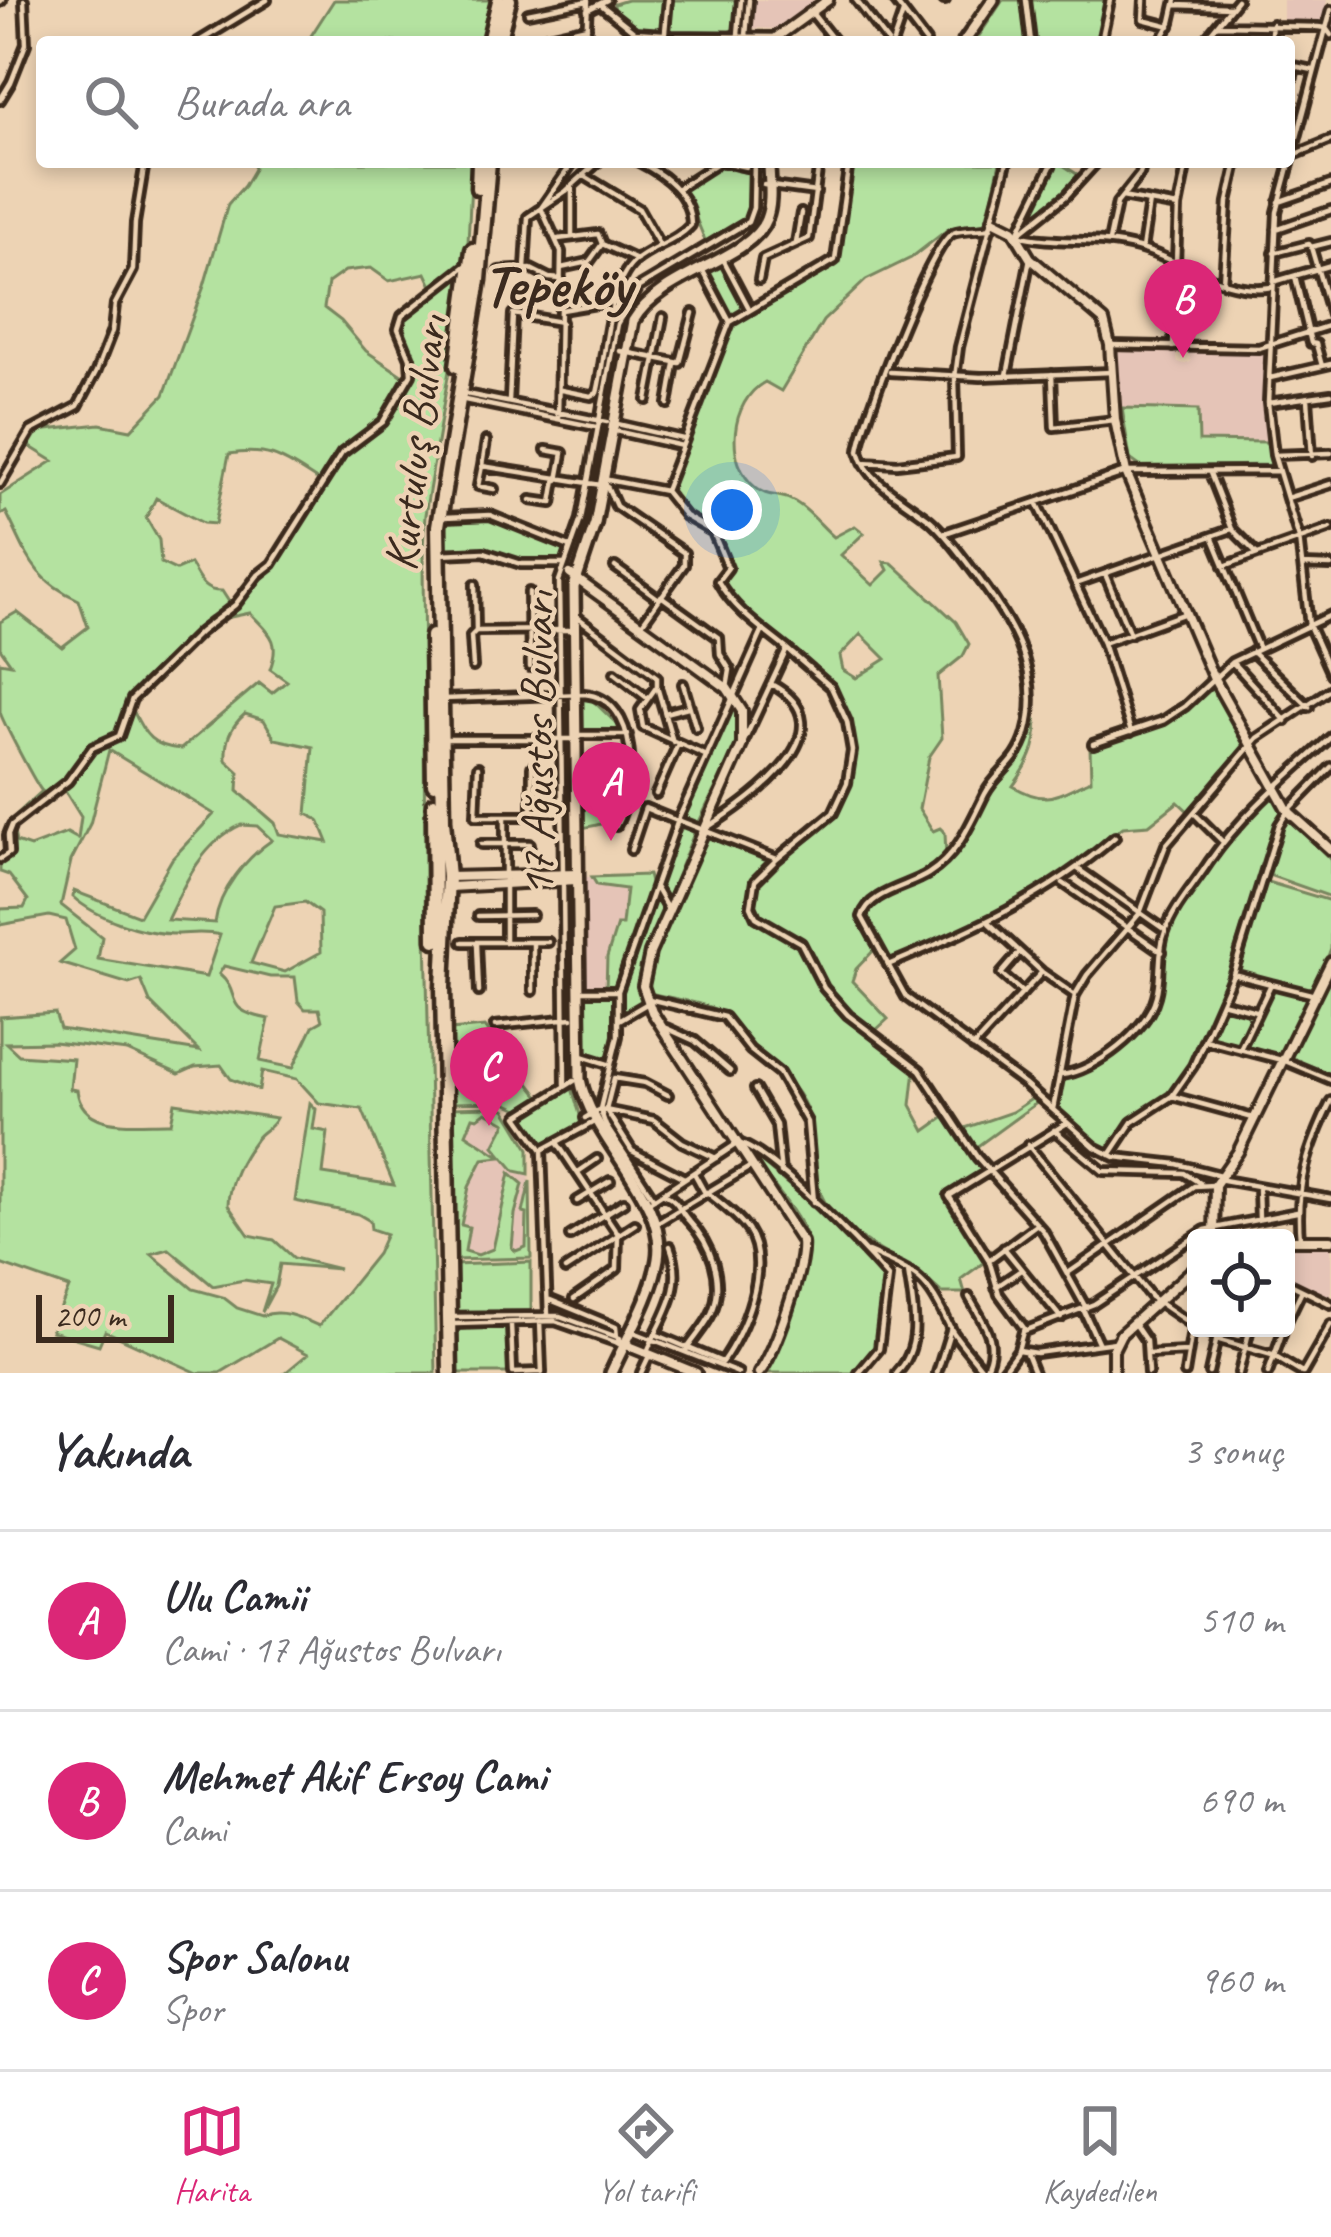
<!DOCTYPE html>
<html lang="tr">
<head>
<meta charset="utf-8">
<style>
  body { margin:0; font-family:Caveat,sans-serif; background:#f2f2f3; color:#2b2b33 }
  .controls { position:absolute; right:36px; bottom:36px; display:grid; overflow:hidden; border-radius:12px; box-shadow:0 6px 18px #0003 }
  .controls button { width:108px; height:108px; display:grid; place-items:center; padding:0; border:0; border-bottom:3px solid #e1e1e2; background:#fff; color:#2b2b33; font:60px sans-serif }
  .scale { position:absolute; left:36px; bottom:30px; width:138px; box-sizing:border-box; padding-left:12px; border:6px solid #3b2a1e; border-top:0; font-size:33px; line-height:42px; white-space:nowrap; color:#3b2a1e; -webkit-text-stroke:9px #edd3b4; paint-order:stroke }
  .you { position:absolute; left:732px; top:510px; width:42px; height:42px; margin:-30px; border:9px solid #fff; border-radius:50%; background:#1a73e8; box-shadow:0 0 0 18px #1a73e833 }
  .badge { display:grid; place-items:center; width:78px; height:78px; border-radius:50%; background:#db2777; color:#fff; font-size:39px; font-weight:700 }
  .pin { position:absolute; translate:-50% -99px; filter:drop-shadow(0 3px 6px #0008) }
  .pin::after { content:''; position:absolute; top:63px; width:42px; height:36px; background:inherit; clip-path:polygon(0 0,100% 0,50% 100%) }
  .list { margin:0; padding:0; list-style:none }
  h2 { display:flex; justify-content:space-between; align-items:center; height:156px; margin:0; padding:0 48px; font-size:51px }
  h2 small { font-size:39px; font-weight:400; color:#7c7c81 }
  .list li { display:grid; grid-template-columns:78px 1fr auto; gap:36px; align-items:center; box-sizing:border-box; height:180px; padding:0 48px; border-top:3px solid #e1e1e2 }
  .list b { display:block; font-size:45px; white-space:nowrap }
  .list p { margin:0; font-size:39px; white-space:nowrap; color:#7c7c81 }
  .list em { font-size:39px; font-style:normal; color:#7c7c81 }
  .icon { flex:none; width:66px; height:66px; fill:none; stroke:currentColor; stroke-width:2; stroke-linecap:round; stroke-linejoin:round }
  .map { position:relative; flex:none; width:1331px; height:1373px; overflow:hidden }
  .search { position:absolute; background:#fff; box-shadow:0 6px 18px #0003; left:36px; right:36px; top:36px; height:132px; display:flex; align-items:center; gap:30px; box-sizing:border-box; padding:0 42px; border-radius:12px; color:#7c7c81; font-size:45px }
  .sheet { height:696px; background:#fff }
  nav { display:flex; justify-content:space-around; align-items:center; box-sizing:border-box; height:168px; border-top:3px solid #e1e1e2; background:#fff; font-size:33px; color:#7c7c81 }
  nav a { display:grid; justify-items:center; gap:6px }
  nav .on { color:#db2777 }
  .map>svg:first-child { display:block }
  .built { fill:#e5c4b7 }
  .green { fill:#b4e2a0; stroke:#78865f; stroke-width:3; fill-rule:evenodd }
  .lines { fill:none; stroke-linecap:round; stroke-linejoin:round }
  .minor-casing { stroke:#3b2a1e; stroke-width:14 }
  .tertiary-casing { stroke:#3b2a1e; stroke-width:16 }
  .secondary-casing { stroke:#3b2a1e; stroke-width:18 }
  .trunk-casing { stroke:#3b2a1e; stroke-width:21 }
  .minor { stroke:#edd3b4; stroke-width:4.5 }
  .tertiary { stroke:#edd3b4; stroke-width:8 }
  .secondary { stroke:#edd3b4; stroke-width:9 }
  .trunk { stroke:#edd3b4; stroke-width:12 }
  .labels { text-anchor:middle; stroke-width:9; stroke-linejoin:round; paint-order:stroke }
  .street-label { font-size:48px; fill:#3b2a1e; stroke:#edd3b4 }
  .district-label { font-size:60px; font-weight:bold; fill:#3b2a1e; stroke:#edd3b4 }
</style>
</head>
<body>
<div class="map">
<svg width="1331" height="1373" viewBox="0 0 1331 1373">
  <rect width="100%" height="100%" fill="#edd3b4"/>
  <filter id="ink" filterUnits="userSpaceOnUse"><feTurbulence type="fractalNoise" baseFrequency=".00833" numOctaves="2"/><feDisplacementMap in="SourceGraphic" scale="24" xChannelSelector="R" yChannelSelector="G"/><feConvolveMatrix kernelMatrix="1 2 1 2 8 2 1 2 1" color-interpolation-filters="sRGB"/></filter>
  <g filter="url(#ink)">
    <path class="built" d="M754 0H819L783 28 775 29 751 28Z
      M1283 0H1327L1323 22 1283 21Z
      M1197 349 1268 352 1264 414 1267 442H1199L1197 410 1122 408 1118 352H1180L1176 355 1178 362 1185 364 1191 362 1188 351Z
      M648 875 651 887 617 989 582 988V877Z
      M494 1107 505 1109 529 1149 531 1258 452 1260 448 1108Z
      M1315 1242 1331 1244V1301L1286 1279V1243Z"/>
    <path class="green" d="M334 0H492L482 42H307Z
      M627 0H666L661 31 635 29 615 13 614 4Z
      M672 0H739L736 28 720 36 670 33Z
      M1003 0H1021L1026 42H975Z
      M1030 0H1107L1099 42H1036Z
      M253 162H472L467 263 433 288 426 273 389 281 371 268 345 271 328 283 324 308 341 321 366 351 406 378 380 420 342 448 320 482C285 460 272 447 229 454L215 524 203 523 156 498 146 518 159 540 161 563 176 570 190 564C199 578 202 592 222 591L231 605 146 681 124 708 117 735 91 744 66 777 19 817 17 814 42 791C37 787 1 718 0 712 0 697 0 677 0 662L11 664 0 648V622L17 612 62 647 88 627 79 600C31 578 29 557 6 512L0 515V495L53 461 29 446 38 431 100 424 131 430 164 395 204 286 228 204 244 186 254 169Z
      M852 162H1000L987 223 947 230 911 258 866 280 823 321 781 391 765 382C730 401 724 463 756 488 766 497 780 494 791 500 807 507 821 526 834 537L855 526 864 533 841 555 873 585 888 570 884 562 892 563 956 622 969 644 963 656 938 676 942 738 929 757 919 809 933 831 940 828 945 833 946 856C923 880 871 887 859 915L875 949 856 969 852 981 888 1019 876 1030C830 1002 827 983 801 940 770 923 743 922 758 878 780 855 811 844 831 820 845 805 853 781 854 761 859 666 763 650 723 581L732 569 724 544 713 527 688 513 668 494 732 326 836 266 842 248ZM861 634 886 659 856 678 843 670 840 656Z
      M1058 162 1080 176 1023 227Z
      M719 166 752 174C751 221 747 223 707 245L684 189Z
      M721 259 748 308 730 318 704 269Z
      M466 268 425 515 423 548 425 888 436 1373H285L308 1354 278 1338 220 1373H198L105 1331 99 1345 51 1331 69 1288 0 1264V1017L55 1013 60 1029 199 1051 150 1002 141 980 129 984 60 963 75 950 66 920 49 916 0 925V909L24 908 28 900 9 875 0 872V862L12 855 11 831 13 828 16 842 30 847 67 833 78 839 81 817 63 788 92 750 118 738 133 710C144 735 153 747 181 749L259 683 272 693 287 681 270 669C281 640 270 634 250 613L231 617 280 557 350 451 381 429 410 384 414 366 401 322ZM245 714 264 720 275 739 313 747 307 814 319 820 328 842 279 834 275 823 238 791 239 772 226 760C225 741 230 727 245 714ZM109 750 214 814 172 859 139 916 74 891 73 897C96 918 142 933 172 934 190 934 203 931 220 935L206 977 98 959 102 937 61 905 71 861 90 824ZM241 825 257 826 272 840C246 858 219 890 215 923L167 920C184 884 203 842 241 825ZM305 902 320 913 321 952 285 972 251 963 275 906ZM224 966 270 977H295L298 1001 305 1009H319L322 1021 313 1026 293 1068 260 1061 269 1019C219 1010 244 995 219 974ZM54 1042 127 1051 179 1074 195 1067 221 1065 231 1079 259 1090 262 1071 297 1079 319 1103 362 1109 394 1185 323 1174 328 1132 313 1129 316 1109 310 1103 295 1201 358 1214 370 1221 371 1229 386 1234 377 1254 319 1326C301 1318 281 1308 262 1316L237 1308 223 1297 193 1289 151 1254 169 1249 213 1286 244 1280 271 1284 262 1312 276 1286 280 1264 339 1269 294 1258 274 1240 249 1235 228 1205C228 1182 242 1157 255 1140 262 1130 271 1129 276 1118L175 1103 171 1123C138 1122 82 1133 77 1090L70 1089 73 1059 19 1055 6 1043Z
      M1122 408 1198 410 1199 441 1267 442 1271 465 1141 467 1130 459Z
      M484 518 568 549 563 561H520L489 550 445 548 446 519Z
      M1210 685 1244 746 1188 811 1178 802 1149 825 1123 827 1061 876 1017 904 889 960 866 918 867 910 872 904C897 891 926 883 948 864 966 848 977 820 986 798 991 787 990 793 998 784 1020 764 1032 737 1032 708 1044 737 1030 763 1013 786 1048 807 1057 794 1091 780L1090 747 1166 722Z
      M583 698H590L618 725 619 732H580L579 701Z
      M733 700 740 720 739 739 698 824 682 817Z
      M580 770H627C626 812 623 822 580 828Z
      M1271 792 1284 812 1267 851 1221 992 1185 1072 1170 1092 1132 1117 1108 1151 1070 1124 1056 1107 1064 1080 1087 1072 1115 1053 1155 1007 1165 940 1173 920 1225 845Z
      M1288 818 1331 860V897L1266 874 1275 842Z
      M679 824 695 831 666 902 658 886Z
      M707 834 772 860 752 886V917L798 943 816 978 841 1013 915 1069 911 1105 925 1131 949 1114 985 1170 945 1194 987 1260 961 1279 965 1293H942C905 1257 853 1246 825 1202 810 1178 817 1146 810 1119 801 1086 775 1070 752 1048 741 1037 737 1021 723 1013 703 1002 673 999 650 993L648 980 653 961Z
      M648 875 651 887 617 989H606L607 957 617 925H622L626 889 597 885 592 877Z
      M1264 881 1331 901V948L1315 993 1235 972Z
      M656 892 665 909 642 966 643 1002 622 1014V989Z
      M1331 969V1076L1290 1057Z
      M1274 987 1313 997 1282 1058 1243 1047Z
      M581 994H616L615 1038 607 1062 582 1054Z
      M1223 1005 1254 1013 1238 1047 1207 1037Z
      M485 1027 539 1096 519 1109 503 1102 451 1103 450 1030Z
      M572 1088 581 1118 579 1126 544 1145 524 1118 563 1089Z
      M1033 1098 1038 1102 975 1148 962 1129 1012 1112Z
      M494 1107 505 1109 529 1149V1174L515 1171 494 1146 506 1123 486 1112 478 1118 473 1117 466 1134 501 1157 483 1159 469 1187 461 1225 469 1227 465 1251 478 1255 493 1249 510 1173 523 1184 515 1214 512 1248 516 1251 526 1247 527 1214 523 1213 530 1181 531 1258 452 1260 448 1108Z
      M747 1150 829 1219 886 1282 875 1352 853 1373H763C774 1344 814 1265 806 1237 798 1210 763 1176 747 1150Z
      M531 1262V1311H456L453 1265Z
      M507 1326 510 1373H456L457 1329Z"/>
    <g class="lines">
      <defs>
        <path id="minor" d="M856 0 888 42
          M894 0 926 42
          M944 0H945
          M1026 0 1031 42
          M1144 0 1143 19 1170 26
          M0 2 2 0
          M600 4 635 32 663 34
          M1176 5 1231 7
          M587 10 607 0
          M1331 10 1277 212 1268 403 1274 455 1299 538 1309 625 1331 674
          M528 13 588 1
          M812 13 835 42
          M1217 25 1318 27 1326 28 1331 35
          M738 35 741 0
          M664 36 777 37
          M746 36 749 0
          M198 42 267 0
          M522 42 587 27
          M586 42 588 0
          M664 42 668 0
          M893 42 903 13
          M1101 42 1110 0
          M1160 42 1171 22 1176 0
          M1203 42 1237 0
          M1270 42 1272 24
          M1289 65 1313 70
          M1289 91 1295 68
          M0 100 11 82 26 44 24 0
          M1289 157 1331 140
          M724 162 746 167
          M583 175 639 209 660 246
          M764 185 816 192
          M572 188V236
          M677 189 719 162
          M1122 197 1178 207
          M1279 202 1331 184
          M991 228C979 231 963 229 953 233 931 242 862 423 859 451 867 482 906 501 930 520 946 534 958 551 971 568 1009 617 1044 670 1026 734 1017 765 997 771 985 794 970 824 958 855 928 874 908 887 869 892 862 917L906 997 1024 1084 1095 1147 1115 1157 1177 1164 1220 1175
          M1276 229 1331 210
          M1017 235C1058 245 1097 236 1138 248 1181 260 1225 295 1272 287
          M1017 235 1066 196 1097 162
          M1017 235 1053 162
          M558 239 598 234 602 244
          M1109 241 1117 203 1140 174 1143 162
          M1331 242 1311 247 1331 315
          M796 243 801 213
          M1142 249 1149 202
          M1274 253 1309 244 1311 247
          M722 257 750 310
          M561 268 589 262 602 244 637 260
          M525 269 528 217 566 191 598 162
          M702 269 730 322
          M499 271 531 269 549 278 561 279
          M1295 276 1311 343 1316 344 1322 366
          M759 280 763 259 809 238 819 162
          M1223 282 1228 202 1237 162
          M1273 282 1331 265
          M561 310 614 301
          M1110 345 1259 348 1331 325
          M1173 347 1178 207 1187 162
          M620 351 680 363 693 313
          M890 372 981 377 1112 372
          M1052 374 1054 427 1115 420
          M1007 375 1030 258
          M1270 378 1331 364
          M561 390 591 396 597 393C606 359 607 286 634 262 651 247 676 242 691 225 691 194 665 175 639 162
          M461 393 607 422
          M460 399 596 427
          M1308 399 1312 456
          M647 400 663 317
          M509 402 513 314 561 322
          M1268 403 1331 394
          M668 404 675 364
          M558 419 561 252 541 208 573 162
          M613 423 683 439
          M611 430 682 446
          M486 441 482 466 607 486 616 506 684 553V565L641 625
          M546 450 563 453 558 480
          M1274 455 1331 453
          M863 462 897 464 957 457 955 377 959 347 1007 162
          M482 466 478 486 494 489
          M1210 473 1232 529
          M603 479 665 491 685 516 713 532 728 568 718 581C734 610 761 628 787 649L744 741
          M0 484 31 431 78 406 96 372 112 331 115 304 133 270 135 223 145 162
          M665 491 730 322 835 260 849 162
          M1287 498 1331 484
          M531 500 552 503 556 479
          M1037 502 1126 472 1278 471
          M444 517 490 515 570 547
          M945 533 1037 502 1103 643 1131 732
          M1213 538 1259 649
          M439 554 484 552 521 564H563
          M1302 565 1331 566
          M1224 566 1331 528
          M615 567 659 599
          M1105 574 1130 634
          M1078 583 1232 529 1257 554
          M475 584 476 631 569 630
          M529 592 530 667
          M661 596 719 638 720 654 730 670 727 688
          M576 616 657 677V686L640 710 643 727 707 756
          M1103 643 1186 613
          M1252 652 1309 707
          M1233 663 1286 721
          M473 667 471 636 476 631
          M615 673 647 698
          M683 684 696 728
          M658 690 673 742
          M443 699 584 694C641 699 637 789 616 826
          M665 713 688 707
          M579 735H628
          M444 739H571
          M1093 744 1164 720 1185 706 1232 662 1331 615
          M478 767 476 816H532V767
          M656 794 678 744
          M1194 813 1223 842
          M678 820 777 859 833 813 847 783 852 751 847 722 831 687 787 649
          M708 827C749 801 854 728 771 684
          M481 844H530
          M631 850 645 808 677 821
          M0 859 9 853 8 835 12 825 68 781 92 748 119 736 132 699 200 632 235 605 258 575 272 564 342 453 383 422 411 374 410 358 398 329 402 316 467 265
          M777 859 755 881 751 906 756 917 801 943 824 988 848 1015 920 1070 977 1157 1044 1232 1086 1308
          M1078 869 1165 930
          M563 871 559 581 581 519 617 324 639 287 748 222 753 208 754 162
          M563 883 565 1084
          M1063 883 1162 952
          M655 887 667 908
          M478 916 532 915
          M989 923 1042 972 1075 995
          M463 942H548
          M505 942V816
          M477 944 479 992
          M1020 952 1001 974 1023 993
          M888 965C972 930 1047 897 1115 837
          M1233 974 1271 984
          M533 991V942
          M582 991H618
          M649 999 724 1017 750 1050 779 1073 807 1122 814 1202
          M1221 1002 1256 1011
          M619 1020 648 1003
          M495 1026 572 1018
          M666 1028 695 1041 730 1071
          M1205 1040 1285 1061 1331 1080
          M973 1047 1042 972
          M1240 1049 1271 984 1311 994
          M582 1056 611 1065
          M1061 1075C1095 1071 1147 1031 1156 996 1162 976 1157 952 1165 932 1173 908 1195 884 1209 862 1243 813 1287 777 1331 737
          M755 1089 776 1125 781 1173
          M668 1095 645 1083 614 1078 606 1110 632 1151 684 1178
          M1172 1096 1253 1118
          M1053 1109 1075 995 1087 975 1140 913 1166 845 1257 738 1331 689
          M585 1118 600 1109 618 1036V991L623 977 678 820 763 630
          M1054 1130 1103 1171 1184 1173 1200 1183
          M558 1144 618 1234 617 1269 574 1299
          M1028 1145 1151 1297 1196 1328
          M542 1150 594 1122
          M1110 1155 1132 1122 1172 1096 1193 1066 1232 977 1279 825 1288 811 1331 767
          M578 1172 597 1159
          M694 1173 705 1193
          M1218 1179 1331 1199
          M1258 1186 1259 1219
          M664 1194C679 1200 679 1211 689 1221 711 1244 725 1281 712 1312 706 1326 693 1339 685 1352
          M654 1199 606 1126 600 1109 654 1120 682 1142 716 1158
          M577 1201 610 1181
          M646 1204 738 1143C772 1152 862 1247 888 1277L879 1349 859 1373
          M655 1224 753 1165
          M570 1236 624 1202
          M1300 1239C1295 1186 1308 1148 1331 1101
          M1004 1248 1061 1318
          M868 1252C920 1275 926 1277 950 1327 958 1342 975 1358 985 1373
          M989 1260 949 1196 1067 1123
          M565 1270 635 1224
          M1068 1273 1194 1186 1214 1185
          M1286 1282 1331 1304
          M996 1287 1021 1270
          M969 1297C983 1323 1001 1341 984 1371
          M548 1299 616 1327 617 1337
          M1083 1309 1098 1342
          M548 1315 542 1150 518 1116 574 1081
          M450 1317 560 1316 620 1338
          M540 1321 542 1373
          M1133 1322 1146 1341 1148 1373
          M1286 1323 1302 1290
          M455 1324 555 1321 618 1343
          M511 1325 513 1373
          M1197 1328 1217 1336
          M631 1331 738 1373
          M1024 1331 1094 1304 1205 1230 1297 1212
          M655 1334 722 1362C744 1332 772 1266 748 1230 738 1215 720 1203 707 1192
          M1216 1339 1272 1355 1302 1373
          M1018 1350 1036 1353 1115 1342
          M647 1352C663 1314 686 1289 670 1246
          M1026 1353 1034 1373
          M1147 1354 1187 1352
          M513 1373 542 1372
          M641 1373 649 1356
          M897 1373C924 1344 913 1307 908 1271
          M937 1373 951 1328
          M1001 1373 1018 1350 1024 1328 999 1294 989 1260 1037 1224
          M1185 1373 1196 1306
          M1209 1373 1219 1328
          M1239 1373 1250 1328
          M1268 1373 1284 1328
          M1303 1373 1331 1324"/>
        <path id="tertiary" d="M776 42 777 37 828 0
          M993 220 1013 230 1030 258 1104 321 1110 345 1115 420 1126 472 1213 677 1288 811 1331 850
          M570 574 727 688 742 711V745L650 953 643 986 652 1012 802 1242C805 1266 775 1354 759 1373
          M448 877 577 874
          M449 887 577 880
          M1214 1238 1215 1185 1238 1152 1331 962
          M1286 1240H1331
          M619 1342 696 1373
          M1113 1373V1350L1121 1334 1196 1267"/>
        <path id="secondary" d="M964 42 993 0
          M611 1373C627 1337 652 1297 658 1259 668 1198 592 1141 580 1079L574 587 595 524 633 321C661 272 750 261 766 219 773 202 769 180 769 162"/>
        <path id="trunk" d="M489 42 499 1
          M498 42 509 0
          M478 188 479 162
          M457 366 473 250
          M432 636 434 784
          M434 804 435 940
          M450 1373 443 987 448 877 443 820 438 526 479 280 489 162"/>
      </defs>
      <use href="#minor" class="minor-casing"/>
      <use href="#tertiary" class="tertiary-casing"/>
      <use href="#secondary" class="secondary-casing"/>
      <use href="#trunk" class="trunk-casing"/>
      <use href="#minor" class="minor"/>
      <use href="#tertiary" class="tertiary"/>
      <use href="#secondary" class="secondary"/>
      <use href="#trunk" class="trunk"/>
    </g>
  </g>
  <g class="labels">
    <g class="street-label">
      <text transform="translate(414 443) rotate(-83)" y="17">Kurtuluş Bulvarı</text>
      <text transform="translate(536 744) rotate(-90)" y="17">17 Ağustos Bulvarı</text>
    </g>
    <g class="district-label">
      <text x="557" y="305">Tepeköy</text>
    </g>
  </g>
</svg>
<div class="controls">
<button><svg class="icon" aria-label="locate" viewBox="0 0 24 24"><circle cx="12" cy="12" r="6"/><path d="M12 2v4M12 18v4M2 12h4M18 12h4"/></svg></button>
</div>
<div class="scale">200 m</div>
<div class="you"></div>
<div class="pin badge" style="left:611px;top:841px">A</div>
<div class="pin badge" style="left:1183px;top:358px">B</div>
<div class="pin badge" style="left:489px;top:1126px">C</div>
<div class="search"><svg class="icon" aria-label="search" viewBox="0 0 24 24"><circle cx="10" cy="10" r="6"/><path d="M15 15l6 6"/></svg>Burada ara</div>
</div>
<section class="sheet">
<h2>Yakında<small>3 sonuç</small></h2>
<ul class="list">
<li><span class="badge">A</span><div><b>Ulu Camii</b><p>Cami · 17 Ağustos Bulvarı</p></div><em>510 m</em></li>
<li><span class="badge">B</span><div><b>Mehmet Akif Ersoy Cami</b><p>Cami</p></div><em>690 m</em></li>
<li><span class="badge">C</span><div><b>Spor Salonu</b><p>Spor</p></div><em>960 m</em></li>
</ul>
</section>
<nav>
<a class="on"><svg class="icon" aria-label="map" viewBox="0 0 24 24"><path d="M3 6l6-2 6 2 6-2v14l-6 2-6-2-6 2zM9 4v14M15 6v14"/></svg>Harita</a>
<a><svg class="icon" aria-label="directions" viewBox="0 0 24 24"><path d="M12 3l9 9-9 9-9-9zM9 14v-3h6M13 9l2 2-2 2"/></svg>Yol tarifi</a>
<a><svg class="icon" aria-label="saved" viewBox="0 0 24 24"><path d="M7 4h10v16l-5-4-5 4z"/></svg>Kaydedilen</a>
</nav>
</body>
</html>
